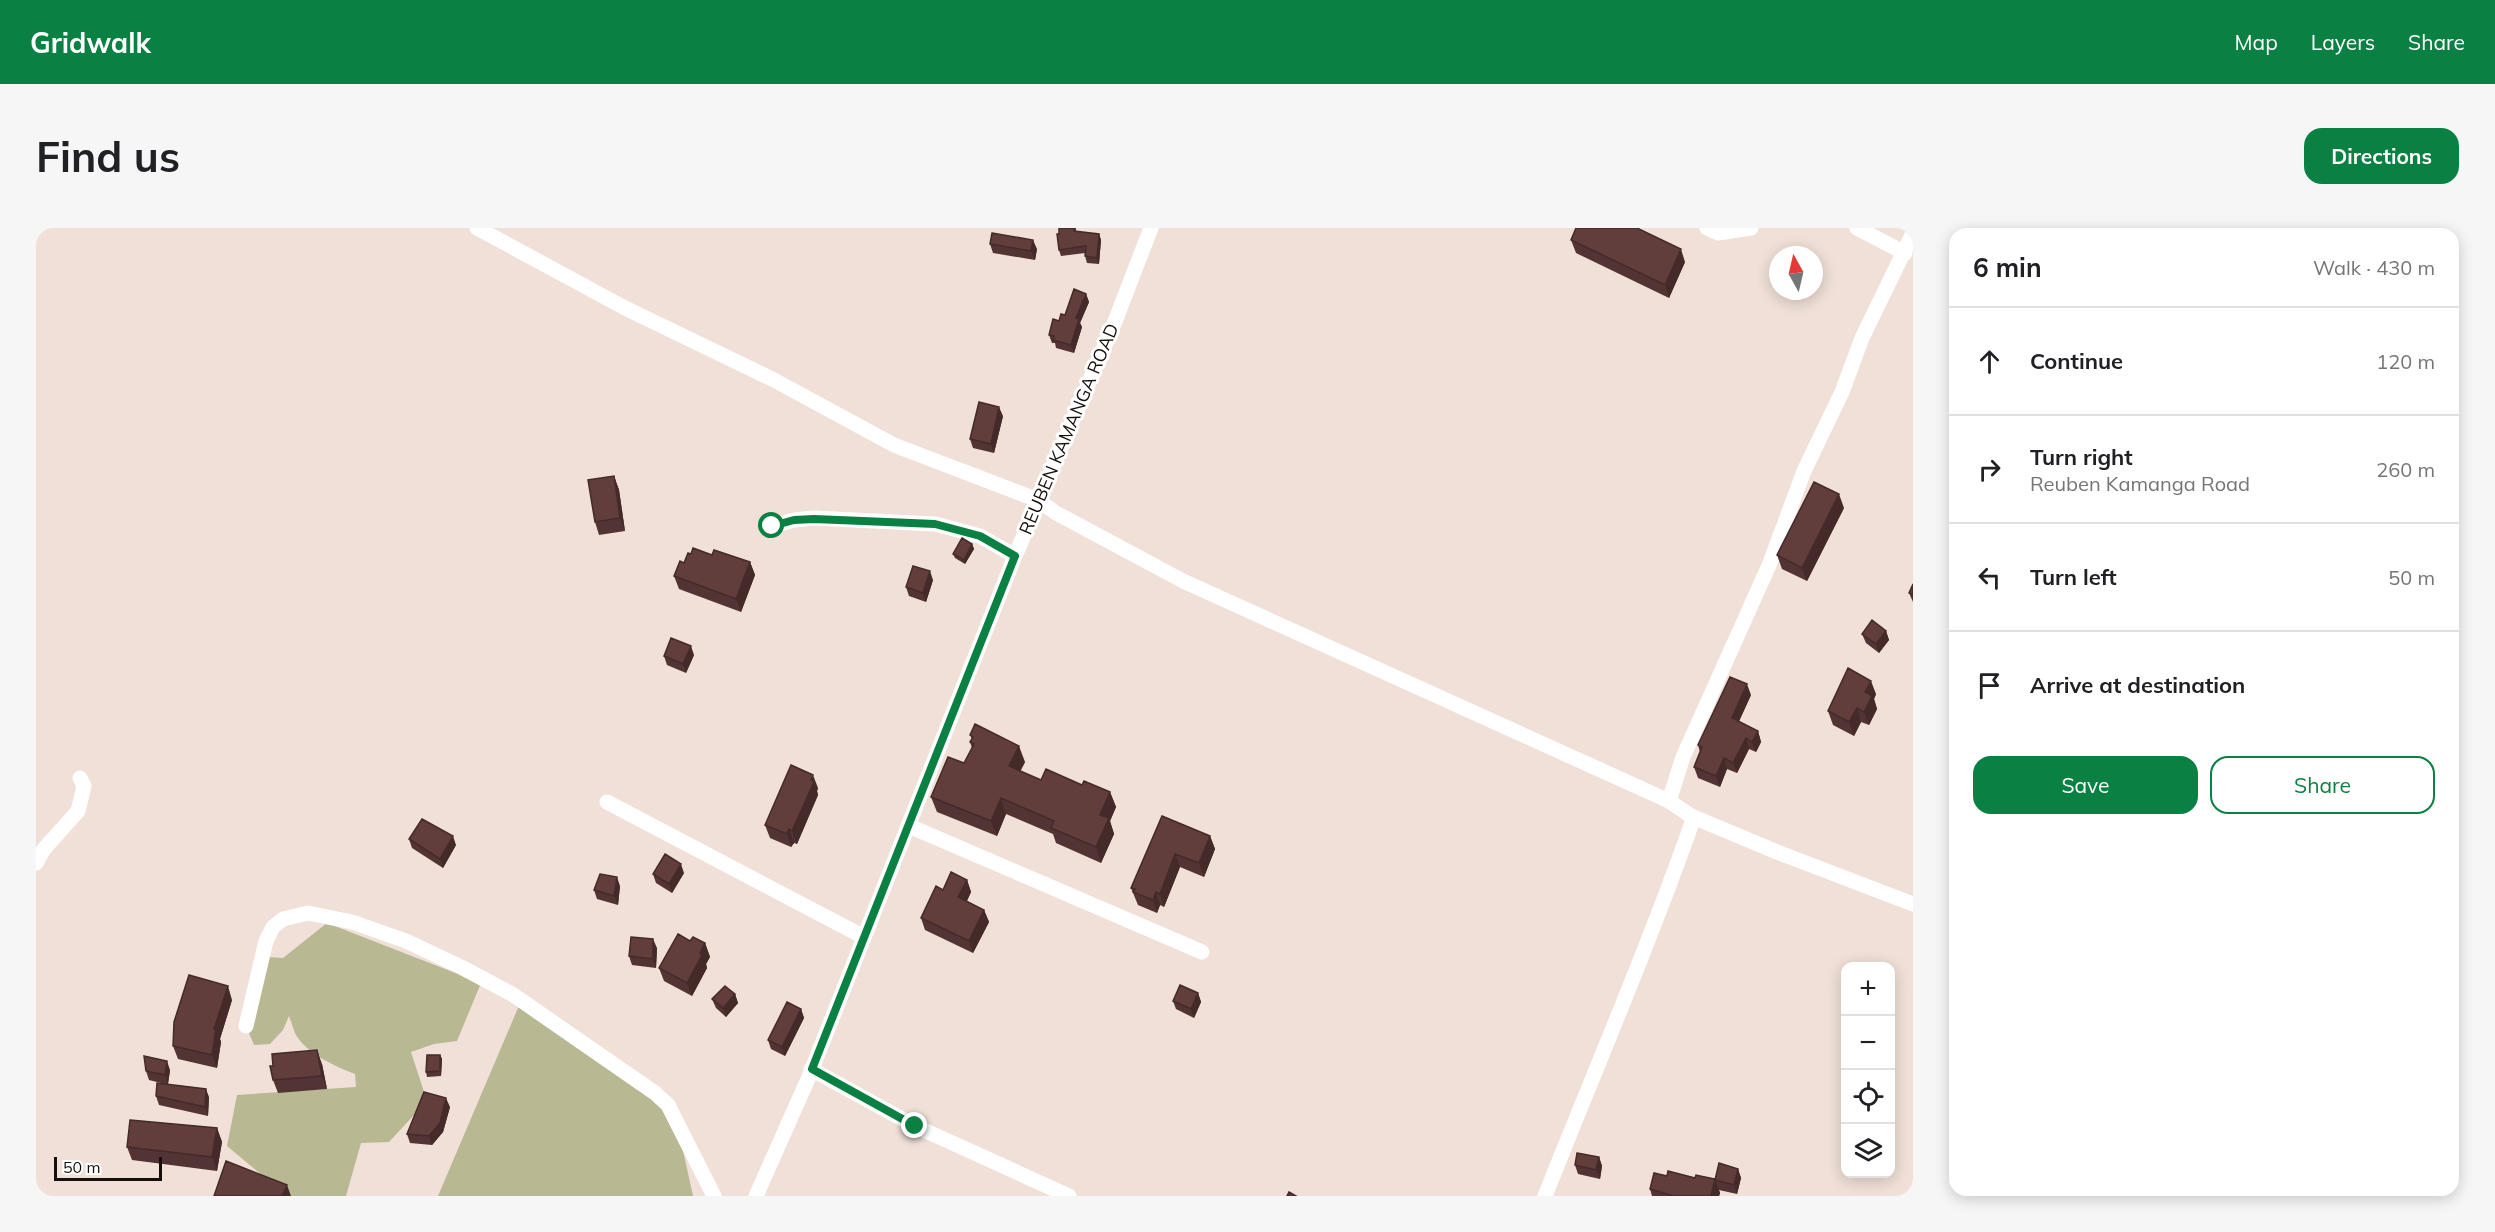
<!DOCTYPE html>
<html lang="en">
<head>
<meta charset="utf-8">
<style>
  body { margin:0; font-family:Mulish,sans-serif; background:#f6f6f6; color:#202124 }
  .controls { position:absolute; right:18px; bottom:18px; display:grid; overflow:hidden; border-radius:12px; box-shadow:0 3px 15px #0003 }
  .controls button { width:54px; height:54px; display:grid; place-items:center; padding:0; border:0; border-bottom:2px solid #e0e0e0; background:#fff; color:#202124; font:30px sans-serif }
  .compass { position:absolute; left:1733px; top:18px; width:54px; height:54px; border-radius:50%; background:#fff; box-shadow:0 3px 15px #0003; rotate:352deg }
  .scale { position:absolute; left:18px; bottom:15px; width:108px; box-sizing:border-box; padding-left:6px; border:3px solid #15100d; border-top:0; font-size:16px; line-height:21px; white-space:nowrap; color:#15100d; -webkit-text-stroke:4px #fff; paint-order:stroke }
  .stop { position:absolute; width:18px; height:18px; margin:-14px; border:4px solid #0b8043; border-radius:50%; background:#fff }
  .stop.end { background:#0b8043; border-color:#fff; box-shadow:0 2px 6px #0008 }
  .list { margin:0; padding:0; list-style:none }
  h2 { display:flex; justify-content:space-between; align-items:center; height:78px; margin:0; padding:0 24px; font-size:26px }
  h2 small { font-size:20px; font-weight:400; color:#757577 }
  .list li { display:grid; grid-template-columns:39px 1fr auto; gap:18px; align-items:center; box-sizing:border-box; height:108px; padding:0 24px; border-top:2px solid #e0e0e0 }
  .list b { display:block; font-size:22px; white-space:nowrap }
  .list p { margin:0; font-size:20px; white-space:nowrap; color:#757577 }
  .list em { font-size:20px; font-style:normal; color:#757577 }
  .actions { display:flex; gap:12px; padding:18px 24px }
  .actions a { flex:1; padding:14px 0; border:2px solid #0b8043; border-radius:18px; text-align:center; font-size:21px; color:#0b8043 }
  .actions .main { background:#0b8043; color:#fff }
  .icon { flex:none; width:33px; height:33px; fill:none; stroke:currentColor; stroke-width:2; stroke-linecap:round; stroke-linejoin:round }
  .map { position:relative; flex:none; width:1877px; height:968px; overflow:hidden; border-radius:18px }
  header { display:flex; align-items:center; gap:36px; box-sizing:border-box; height:84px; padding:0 30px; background:#0b8043; color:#fff }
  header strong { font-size:28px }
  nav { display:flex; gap:33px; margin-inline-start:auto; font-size:21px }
  .intro { display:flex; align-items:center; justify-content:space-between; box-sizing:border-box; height:144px; padding:0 36px }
  h1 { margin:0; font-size:42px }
  .button { padding:15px 27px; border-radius:18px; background:#0b8043; color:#fff; font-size:21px; font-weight:700 }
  main { display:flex; gap:36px; padding:0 36px }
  aside { flex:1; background:#fff; border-radius:18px; box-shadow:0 3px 15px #0003 }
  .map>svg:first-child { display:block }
  .forest { fill:#b8b893 }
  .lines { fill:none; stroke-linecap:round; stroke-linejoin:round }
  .minor { stroke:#fff; stroke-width:15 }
  .wall { fill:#533434 }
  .shaded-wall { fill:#442b2a }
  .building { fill:#613d3c; stroke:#442b2a; stroke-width:1.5 }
  .route { stroke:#0b8043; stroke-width:8 }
  .labels { text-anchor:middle; stroke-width:6; stroke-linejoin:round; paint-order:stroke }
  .street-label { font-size:18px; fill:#15100d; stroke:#fff }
</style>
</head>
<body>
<header>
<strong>Gridwalk</strong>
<nav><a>Map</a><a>Layers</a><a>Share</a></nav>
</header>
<div class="intro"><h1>Find us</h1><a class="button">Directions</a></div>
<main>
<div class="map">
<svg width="1877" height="968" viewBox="0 0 1877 968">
  <rect width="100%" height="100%" fill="#f0e0d7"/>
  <path class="forest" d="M291 695 445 755 421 813 398 816 375 824 391 873 353 914 325 915 310 968H251L191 918 201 867 320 859 319 846C299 838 275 828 262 810 258 805 256 795 253 788L247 802 234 816 218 817 210 798 232 729 247 730Z
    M485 773 627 877 646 918 657 968H402Z"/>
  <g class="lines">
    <path class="minor" d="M441 0 589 80 738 152 858 217 1002 272 1020 285 1147 353 1633 573 1655 588 1741 624 1877 676
      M1671 0 1682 5 1715 0
      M1821 0 1869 25
      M736 298 758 292 778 290 899 296 944 308 979 328
      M1633 573 1647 529 1734 335 1768 243 1806 164 1826 110 1877 5
      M571 574 828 709
      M873 598 1166 724
      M0 635 8 621 42 583 48 558 44 550
      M210 798 230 713 237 699 247 691 272 685 316 694 370 713 425 739 476 766 619 865 632 877 678 968
      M775 841 879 898 1033 968
      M720 968 772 851 979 328 1080 91 1115 0
      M1509 968C1559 842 1613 717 1658 589"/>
  </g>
  <path class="wall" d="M1023 0H1040V4L1063 6 1065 12 1063 36 1051 35 1049 28V25L1025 28 1023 22Z
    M1535 12 1649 34 1633 70 1540 25Z
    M954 16 1001 21 999 32 957 25Z
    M1050 66 1053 74 1044 95 1046 99 1038 125 1020 120 1019 115H1016L1013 107 1029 87Z
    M967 188 958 225 937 220 934 211Z
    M578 248 583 262 589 303 563 307 559 294Z
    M1808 280 1771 353 1746 341 1741 327Z
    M936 316 938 321 929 336 919 330 917 326Z
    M655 326 676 327 714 334 719 347 705 384 643 361 638 348Z
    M897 352 890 374 873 368 870 359Z
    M1877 356V374L1873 365Z
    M1850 403 1853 412 1843 425 1830 415 1826 406Z
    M658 427 650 445 631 437 628 428Z
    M1840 466 1838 471 1841 481 1833 497 1825 494 1818 508 1797 497 1792 483Z
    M1715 467 1703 493 1722 503 1725 514 1720 524 1713 521 1701 545 1691 541 1684 559 1662 550 1658 539 1664 524 1662 517Z
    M934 507 989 534 984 543 1005 552 1046 557 1074 564 1080 579 1074 593 1078 606 1065 635 1020 615 1017 606 970 586 961 608 901 584 895 569 928 535 936 520 934 514 936 511Z
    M782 560 781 563 782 567 761 616 758 615 755 619 734 610 729 597Z
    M1126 588 1174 608 1179 621 1168 649 1144 639 1128 679 1124 677 1121 685 1102 677 1095 660Z
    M373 611 420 617 407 640 376 620Z
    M648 645 636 665 620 655 617 646Z
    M931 652 935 664 931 673 948 682 953 694 937 725 889 702 885 690 907 662Z
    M584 658 582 677 561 671 558 662Z
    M654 713 669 715 674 729 670 736 671 740 656 768 628 753 623 740Z
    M621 720 620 740 596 737 593 728Z
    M1162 765 1165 774 1158 790 1140 781 1137 773Z
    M699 766 702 775 690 789 680 780 676 771Z
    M196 772 184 811 185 814 181 840 142 831 137 818Z
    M765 781 768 790 749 828 735 821 732 812Z
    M404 827 406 831 405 848 391 849 390 844Z
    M286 836 291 861 242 865 237 852Z
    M134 842 132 856 173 869 172 888 123 877 120 868 129 856 113 852 110 843Z
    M414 879 407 904 396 917 374 915 371 906Z
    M181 900 186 914 181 943 96 932 91 919Z
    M1563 929 1566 938 1564 951 1542 946 1539 937Z
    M1702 941 1705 950 1701 966 1683 962 1684 965 1683 968H1616L1614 961 1631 948 1679 951Z"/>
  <path class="shaded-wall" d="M1063 6 1065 12 1063 36 1061 30Z
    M997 12 1001 21 999 32 995 23Z
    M1645 21 1649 34 1633 70 1629 57Z
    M1050 66 1053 74 1044 95 1046 99 1038 125 1035 117 1040 90Z
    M963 179 967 188 958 225 955 216Z
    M578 248 583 262 589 303 584 290Z
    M1803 266 1808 280 1771 353 1766 340Z
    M936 316 938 321 929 336 928 332Z
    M714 334 719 347 705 384 700 371Z
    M894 343 897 352 890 374 887 365Z
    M1850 403 1853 412 1843 425 1840 416Z
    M655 418 658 427 650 445 647 436Z
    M1835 453 1840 466 1838 471 1841 481 1833 497 1828 484 1829 464Z
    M1711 456 1715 467 1700 500 1696 490Z
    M1821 480 1825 494 1818 508 1813 494Z
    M1722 503 1725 514 1720 524 1716 514Z
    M1710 510 1713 521 1701 545 1697 535Z
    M983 518 989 534 979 554 973 538Z
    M1688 530 1691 541 1684 559 1680 548Z
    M777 547 782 560 781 563 782 567 761 616 756 603Z
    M1074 564 1080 579 1074 593 1078 606 1065 635 1060 619 1064 587Z
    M965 570 970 586 961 608 955 593Z
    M753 601 758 615 755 619 751 606Z
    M417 608 420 617 407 640 404 631Z
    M1174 608 1179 621 1168 649 1163 635Z
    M1139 626 1144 639 1128 679 1124 666Z
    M645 636 648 645 636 665 633 656Z
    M581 649 584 658 582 677 578 668Z
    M931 652 935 664 927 681 922 669Z
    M1120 664 1124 677 1121 685 1117 672Z
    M948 682 953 694 937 725 933 713Z
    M617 711 621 720 620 740 617 731Z
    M669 715 674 729 670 736 671 740 656 768 651 755 664 725Z
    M192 758 196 772 184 811 185 814 181 840 176 827 178 801Z
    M1162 765 1165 774 1158 790 1155 781Z
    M699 766 702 775 690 789 687 780Z
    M765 781 768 790 749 828 746 819Z
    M281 822 286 836 291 861 286 848Z
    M404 827 406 831 405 848 404 843Z
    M131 833 134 842 132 856 129 847Z
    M170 861 173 869 172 888 169 879Z
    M410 870 414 879 407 904 396 917 393 908Z
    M181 900 186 914 181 943 176 929Z
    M1563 929 1566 938 1564 951 1560 942Z
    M1702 941 1705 950 1701 966 1698 957Z
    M1679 951 1684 965 1683 968H1675Z
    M251 957 255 968H246Z"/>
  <path class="building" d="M1023 0H1038V3L1063 6 1061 30 1049 28 1050 18 1023 22 1021 6H1023Z
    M1540 0H1601L1645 21 1629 57 1535 12Z
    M956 5 997 12 995 23 954 16Z
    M1038 61 1050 66 1040 90 1043 91 1035 117 1017 112 1018 108 1013 107 1017 91 1023 93 1025 86 1029 87Z
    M943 174 963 179 955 216 934 211Z
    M578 248 584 290 559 294 552 252Z
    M1778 254 1803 266 1766 340 1741 327Z
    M926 310 936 316 928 332 917 326Z
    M657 320 676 327 678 322 714 334 700 371 638 348 644 333 648 335 652 325 655 326Z
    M877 338 894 343 887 365 870 359Z
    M1877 356V367L1873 365Z
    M1836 392 1850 403 1840 416 1826 406Z
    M635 410 655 418 647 436 628 428Z
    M1812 440 1835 453 1829 464 1836 468 1828 484 1821 480 1813 494 1792 483Z
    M1694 449 1711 456 1696 490 1722 503 1716 514 1710 510 1697 535 1688 530 1680 548 1658 539 1666 519 1662 517Z
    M939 496 983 518 973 538 1005 552 1010 541 1046 557 1048 553 1074 564 1064 587 1073 590 1060 619 1015 600 1018 593 965 570 955 593 895 569 912 529 928 535 938 516 934 514 937 509 934 507Z
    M755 537 777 547 775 552 778 554 756 603 753 601 751 606 729 597Z
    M1126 588 1174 608 1163 635 1139 626 1124 666 1120 664 1117 672 1097 664 1099 661 1095 660Z
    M386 591 417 608 404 631 373 611Z
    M629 626 645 636 633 656 617 646Z
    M915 644 931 652 922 669 948 682 933 713 885 690 900 658 907 662Z
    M564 646 581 649 578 668 558 662Z
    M642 706 654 713 657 709 669 715 664 725 666 727 651 755 623 740Z
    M595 709 617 711V731L593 728Z
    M153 747 192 758 178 801H180L176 827 137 818 138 794Z
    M1144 757 1162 765 1155 781 1137 773Z
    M689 758 699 766 687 780 676 771Z
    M751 774 765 781 746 819 732 812Z
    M281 822 286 848 237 852 234 838H237L236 826Z
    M391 827H404V843L390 844Z
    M108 828 131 833 129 847 110 843Z
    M121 855 170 861 169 879 120 868Z
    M388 864 410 870 404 895 393 908 371 906Z
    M94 892 181 900 176 929 91 919Z
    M1541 925 1563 929 1560 942 1539 937Z
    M190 933 251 957 246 968H178Z
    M1683 935 1702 941 1698 957 1679 952Z
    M1632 943 1659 950 1660 947 1679 951 1675 968H1638L1614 961 1618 945 1631 948Z
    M1253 964 1260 968H1251Z"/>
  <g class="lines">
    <path class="route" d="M736 298 758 292 778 291 899 296 944 308 979 328 776 841 879 898"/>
  </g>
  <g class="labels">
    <g class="street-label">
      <text transform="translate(1033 201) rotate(-67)" y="6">REUBEN KAMANGA ROAD</text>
    </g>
  </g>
</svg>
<div class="controls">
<button>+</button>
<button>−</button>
<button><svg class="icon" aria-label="locate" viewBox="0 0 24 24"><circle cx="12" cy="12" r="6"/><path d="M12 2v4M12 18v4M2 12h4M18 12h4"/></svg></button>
<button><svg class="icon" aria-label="layers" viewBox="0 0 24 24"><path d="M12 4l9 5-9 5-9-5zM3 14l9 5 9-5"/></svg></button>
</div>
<svg class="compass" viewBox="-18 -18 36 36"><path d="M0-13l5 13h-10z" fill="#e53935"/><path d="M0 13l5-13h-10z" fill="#757577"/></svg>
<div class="scale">50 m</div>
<div class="stop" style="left:736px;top:298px"></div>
<div class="stop end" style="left:879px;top:898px"></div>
</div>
<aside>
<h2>6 min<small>Walk · 430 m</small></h2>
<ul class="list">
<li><svg class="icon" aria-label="ahead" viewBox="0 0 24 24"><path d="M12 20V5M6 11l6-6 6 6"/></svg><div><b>Continue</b></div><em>120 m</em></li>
<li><svg class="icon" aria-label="right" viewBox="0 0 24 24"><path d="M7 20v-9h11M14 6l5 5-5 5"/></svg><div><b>Turn right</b><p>Reuben Kamanga Road</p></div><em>260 m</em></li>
<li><svg class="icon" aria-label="left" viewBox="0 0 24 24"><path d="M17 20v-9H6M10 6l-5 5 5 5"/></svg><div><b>Turn left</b></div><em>50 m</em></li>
<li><svg class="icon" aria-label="arrive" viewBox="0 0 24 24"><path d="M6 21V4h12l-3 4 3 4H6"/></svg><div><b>Arrive at destination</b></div></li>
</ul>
<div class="actions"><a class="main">Save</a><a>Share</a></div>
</aside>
</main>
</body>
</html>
